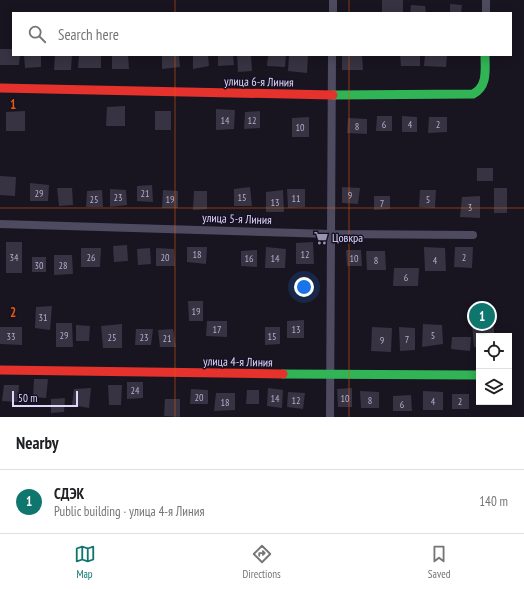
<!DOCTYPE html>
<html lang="en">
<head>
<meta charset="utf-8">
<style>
  body { margin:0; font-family:"PT Sans Narrow",sans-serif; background:#f6f6f6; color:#202124 }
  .controls { position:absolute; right:12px; bottom:12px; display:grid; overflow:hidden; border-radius:0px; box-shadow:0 2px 10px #0003 }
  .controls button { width:36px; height:36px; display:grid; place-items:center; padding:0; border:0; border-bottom:1px solid #e0e0e0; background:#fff; color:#202124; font:20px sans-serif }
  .scale { position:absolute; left:12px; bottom:10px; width:66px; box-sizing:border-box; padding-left:4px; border:2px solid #dfd8fb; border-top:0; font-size:11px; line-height:14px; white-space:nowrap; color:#dfd8fb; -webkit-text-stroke:3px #161124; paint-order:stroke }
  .you { position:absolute; left:304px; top:287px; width:14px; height:14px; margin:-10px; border:3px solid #fff; border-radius:50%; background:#1a73e8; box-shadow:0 0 0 6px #1a73e833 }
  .badge { display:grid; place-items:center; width:26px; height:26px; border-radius:50%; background:#0f766e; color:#fff; font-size:13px; font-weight:700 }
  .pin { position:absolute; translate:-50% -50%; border:2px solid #fff; box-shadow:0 1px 4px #0006 }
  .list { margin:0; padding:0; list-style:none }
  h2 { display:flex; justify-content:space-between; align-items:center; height:52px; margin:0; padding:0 16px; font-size:17px }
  h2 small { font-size:13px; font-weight:400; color:#757577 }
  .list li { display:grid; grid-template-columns:26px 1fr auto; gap:12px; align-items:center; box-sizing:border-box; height:64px; padding:0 16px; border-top:1px solid #e0e0e0 }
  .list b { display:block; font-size:15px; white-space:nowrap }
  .list p { margin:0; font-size:13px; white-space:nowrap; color:#757577 }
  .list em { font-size:13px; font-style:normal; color:#757577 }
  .icon { flex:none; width:22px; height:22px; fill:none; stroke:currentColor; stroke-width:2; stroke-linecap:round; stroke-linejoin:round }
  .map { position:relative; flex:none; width:524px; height:417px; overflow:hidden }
  .search { position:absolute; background:#fff; box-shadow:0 2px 10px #0003; left:12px; right:12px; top:12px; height:44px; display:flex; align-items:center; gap:10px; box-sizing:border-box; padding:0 14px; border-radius:0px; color:#757577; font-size:15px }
  .sheet { height:116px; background:#fff }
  nav { display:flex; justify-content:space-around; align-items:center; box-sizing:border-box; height:56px; border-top:1px solid #e0e0e0; background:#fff; font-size:11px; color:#757577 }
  nav a { display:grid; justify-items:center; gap:2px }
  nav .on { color:#0f766e }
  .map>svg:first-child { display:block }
  .building { fill:#373342 }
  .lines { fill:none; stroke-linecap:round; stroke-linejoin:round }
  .street { stroke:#4e4b60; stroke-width:8 }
  .fast { stroke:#30b455; stroke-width:9 }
  .jam { stroke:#e5322d; stroke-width:9 }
  .grid { fill:none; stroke:#e8590c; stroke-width:1; stroke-opacity:0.55 }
  .labels { text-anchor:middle; stroke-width:3; stroke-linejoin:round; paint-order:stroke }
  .number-label { font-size:10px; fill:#b5afcd }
  .street-label { font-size:12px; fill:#dfd8fb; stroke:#161124 }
  .poi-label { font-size:12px; fill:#dfd8fb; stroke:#161124; text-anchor:start }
  .grid-label { font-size:13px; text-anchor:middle; font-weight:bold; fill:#e8590c; stroke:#161124; stroke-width:3; stroke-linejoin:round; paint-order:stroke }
</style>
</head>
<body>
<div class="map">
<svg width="524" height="417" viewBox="0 0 524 417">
  <rect width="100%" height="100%" fill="#181520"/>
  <path class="building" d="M382 0H403V13H382Z
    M450 4 462 5 461 13H450Z
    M411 5 425 6 426 13H410Z
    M0 49H13V55H20L19 65H0Z
    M24 55H41V67L25 68Z
    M55 55H72L71 70H54Z
    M79 55H101V68H78Z
    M112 55H128L129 69H112Z
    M162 55H179L180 67 162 69Z
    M193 55H208L209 66 193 69Z
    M218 55H233L234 65 218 66Z
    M237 55H251L252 71 238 72Z
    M268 55H286L285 67 267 66Z
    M289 55H308L307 73 288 71Z
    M342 55H362L363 70H342Z
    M400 55H420V66H401Z
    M425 55H447L446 67 424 66Z
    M125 106V126H106L107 107Z
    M216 109 235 110 234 129 216 130Z
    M25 111V131H6V112Z
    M155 111H171V130H155Z
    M260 111V128L244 129 245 112Z
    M377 116H392V131H376Z
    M402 116 417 117V132H402Z
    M309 117V137H292V118Z
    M429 117H447V132L428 133Z
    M348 118 367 119V134L347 133Z
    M477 168H493V181H477Z
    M0 176 16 177 15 196 0 195Z
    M30 183 49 185 48 201H30Z
    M152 185 153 202 137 201V186Z
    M250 187 252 206H234V189Z
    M342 187 360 188 358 204 342 203Z
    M57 188H72L73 205 59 206Z
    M494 188H507V213H494Z
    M110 189 126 190 127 205 110 207Z
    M287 189H305V207L288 208Z
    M102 190 103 207H86L87 191Z
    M163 190 178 191V208H162Z
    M283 190 284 212H266V192Z
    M420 190H436L435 208 419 207Z
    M194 191H207V209L193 210Z
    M374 196H390V209L374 210Z
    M480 196V218L460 217 462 197Z
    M6 242H22V273H6Z
    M313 242 314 264H296V243Z
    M127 245 128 261 114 262 113 246Z
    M187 247H207L206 264 187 262Z
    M266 247 286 249 285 268H265Z
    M424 247 445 248 446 271H425Z
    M455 247H473L472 268 454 267Z
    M81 248H101L100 267H81Z
    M150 248 151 264 138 265 137 249Z
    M156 248 174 249 175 266H156Z
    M257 250V267L241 266V251Z
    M346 250H361L362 266H347Z
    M366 251H385L386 270H367Z
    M54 255H72L73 274 54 275Z
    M32 257H46V272H32Z
    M394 268H419L418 286H393Z
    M188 301H203V321H189Z
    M52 306 50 330 35 328 36 307Z
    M304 320V338H287V321Z
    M207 321H227V337L206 336Z
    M56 323H72L73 347H56Z
    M472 323 494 325V336H479V347H474Z
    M122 324V348H103L101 326Z
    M423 324 442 325 443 344 422 347Z
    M76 325 90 326 89 341H76Z
    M0 327H22V345L0 344Z
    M265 327H280V344L265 345Z
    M372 327 392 328 391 352 371 351Z
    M399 327 415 328V350L400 351Z
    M136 329H153L151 345H135Z
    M173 329 176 347H160L158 330Z
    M452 337H471L470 351 451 349Z
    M34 379H48L46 398 33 397Z
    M127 382H143V398L127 399Z
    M4 385H19L18 402 2 401Z
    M108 385H122L121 405H109Z
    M91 388 89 408 72 405 74 389Z
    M268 388 283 390 282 408 267 406Z
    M352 388V407H338L337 389Z
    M191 389 208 390V404H190Z
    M247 390H259V404H246Z
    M360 391 379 392V408H361Z
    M423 391 443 392V410H423Z
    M288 392 305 393 303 409 287 407Z
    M216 393H235V410L214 411Z
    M452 394H469V409H452Z
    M411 395 412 411H393V396Z
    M65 398 64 412 51 413V399Z
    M165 399H180V417L164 416Z"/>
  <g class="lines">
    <path class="street" d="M333 13V0
      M486 13V0
      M0 224 331 234 473 235
      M330 417 332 55"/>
    <path class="fast" d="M333 95 473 94C488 86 485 70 485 55
      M283 374 476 375"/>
    <path class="jam" d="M0 88 333 95
      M0 370 283 374"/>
  </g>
  <path class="grid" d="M175 0V13M349 0V13M175 55V417M349 55V417M0 208H524"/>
  <defs>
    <symbol id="supermarket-bare" viewBox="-9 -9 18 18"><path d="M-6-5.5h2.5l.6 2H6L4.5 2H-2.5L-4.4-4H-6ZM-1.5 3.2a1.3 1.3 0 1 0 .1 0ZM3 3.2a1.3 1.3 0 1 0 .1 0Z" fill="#9994ae" stroke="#161124" stroke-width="2.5" paint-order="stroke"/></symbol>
  </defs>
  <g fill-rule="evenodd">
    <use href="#supermarket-bare" x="311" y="228" width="20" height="20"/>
  </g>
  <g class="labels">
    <g class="number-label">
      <text x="225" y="124">14</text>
      <text x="252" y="124">12</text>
      <text x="384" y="128">6</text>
      <text x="410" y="128">4</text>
      <text x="438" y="128">2</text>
      <text x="357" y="130">8</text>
      <text x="300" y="131">10</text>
      <text x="39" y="197">29</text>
      <text x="145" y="197">21</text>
      <text x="350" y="199">9</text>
      <text x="118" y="201">23</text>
      <text x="242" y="201">15</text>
      <text x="296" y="202">11</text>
      <text x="94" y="203">25</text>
      <text x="170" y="203">19</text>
      <text x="428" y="203">5</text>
      <text x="275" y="206">13</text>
      <text x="382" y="207">7</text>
      <text x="470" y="211">3</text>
      <text x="197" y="258">18</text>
      <text x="305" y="258">12</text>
      <text x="14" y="261">34</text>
      <text x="91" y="261">26</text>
      <text x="165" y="261">20</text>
      <text x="464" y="261">2</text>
      <text x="249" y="262">16</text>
      <text x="275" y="262">14</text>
      <text x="354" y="262">10</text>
      <text x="376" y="264">8</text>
      <text x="435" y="264">4</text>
      <text x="39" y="269">30</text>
      <text x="63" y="269">28</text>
      <text x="406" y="281">6</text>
      <text x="196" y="315">19</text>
      <text x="43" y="321">31</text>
      <text x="217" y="333">17</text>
      <text x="296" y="333">13</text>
      <text x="64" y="339">29</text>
      <text x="433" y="339">5</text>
      <text x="11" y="340">33</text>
      <text x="272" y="340">15</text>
      <text x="112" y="341">25</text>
      <text x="144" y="341">23</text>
      <text x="167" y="342">21</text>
      <text x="407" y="343">7</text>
      <text x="382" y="344">9</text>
      <text x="135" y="394">24</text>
      <text x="199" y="401">20</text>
      <text x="275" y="402">14</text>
      <text x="345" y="402">10</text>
      <text x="296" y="404">12</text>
      <text x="370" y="404">8</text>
      <text x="433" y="405">4</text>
      <text x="460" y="405">2</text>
      <text x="225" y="406">18</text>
      <text x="402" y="408">6</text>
    </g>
    <g class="street-label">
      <text transform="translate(259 82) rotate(1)" y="4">улица 6-я Линия</text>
      <text transform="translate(237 219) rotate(2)" y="4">улица 5-я Линия</text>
      <text transform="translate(238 362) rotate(1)" y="4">улица 4-я Линия</text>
    </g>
    <g class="poi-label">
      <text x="332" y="242">Цовкра</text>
    </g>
  </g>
  <g class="grid-label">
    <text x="13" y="109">1</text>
    <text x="13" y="317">2</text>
  </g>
</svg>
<div class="controls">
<button><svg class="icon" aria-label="locate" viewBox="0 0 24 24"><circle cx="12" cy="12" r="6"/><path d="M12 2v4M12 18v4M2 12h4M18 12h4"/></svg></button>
<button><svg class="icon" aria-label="layers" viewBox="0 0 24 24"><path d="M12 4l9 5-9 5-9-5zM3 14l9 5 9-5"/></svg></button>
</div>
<div class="scale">50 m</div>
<div class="you"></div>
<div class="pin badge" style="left:482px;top:316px">1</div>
<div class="search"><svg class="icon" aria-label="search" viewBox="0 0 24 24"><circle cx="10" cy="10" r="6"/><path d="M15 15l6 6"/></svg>Search here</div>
</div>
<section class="sheet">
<h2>Nearby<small></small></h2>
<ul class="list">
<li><span class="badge">1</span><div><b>СДЭК</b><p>Public building · улица 4-я Линия</p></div><em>140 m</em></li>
</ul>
</section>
<nav>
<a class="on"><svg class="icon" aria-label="map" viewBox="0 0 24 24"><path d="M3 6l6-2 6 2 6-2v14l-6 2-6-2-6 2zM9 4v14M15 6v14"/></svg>Map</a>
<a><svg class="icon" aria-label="directions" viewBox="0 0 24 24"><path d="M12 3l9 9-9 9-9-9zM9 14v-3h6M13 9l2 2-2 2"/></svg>Directions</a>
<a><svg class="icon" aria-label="saved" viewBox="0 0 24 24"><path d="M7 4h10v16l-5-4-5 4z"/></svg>Saved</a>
</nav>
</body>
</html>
